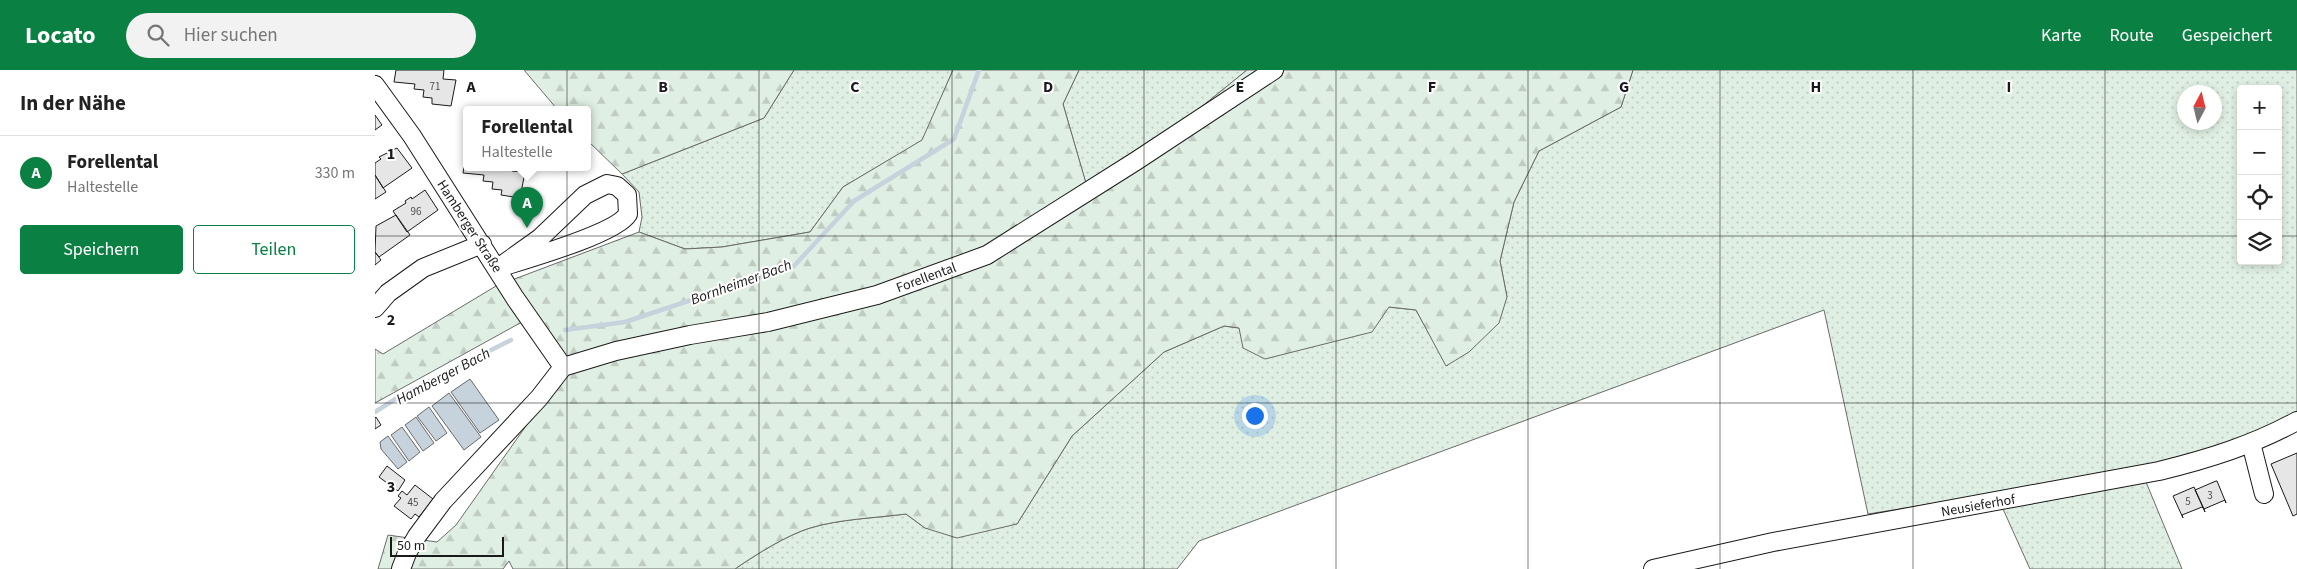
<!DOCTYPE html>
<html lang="de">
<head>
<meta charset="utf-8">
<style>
  body { margin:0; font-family:"Source Sans 3",sans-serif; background:#f2f2f2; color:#222 }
  .controls { position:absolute; right:15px; top:15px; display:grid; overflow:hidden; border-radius:5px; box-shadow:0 2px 8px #0003 }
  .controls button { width:45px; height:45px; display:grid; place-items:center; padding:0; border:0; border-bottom:1px solid #e0e0e0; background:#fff; color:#222; font:25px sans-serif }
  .compass { position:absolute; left:1802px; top:15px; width:45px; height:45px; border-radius:50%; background:#fff; box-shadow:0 2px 8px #0003; rotate:7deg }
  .scale { position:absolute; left:15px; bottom:12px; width:114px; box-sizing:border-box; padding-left:5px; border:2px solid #1a1a1a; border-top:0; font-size:14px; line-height:18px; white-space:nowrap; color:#1a1a1a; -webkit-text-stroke:4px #fff; paint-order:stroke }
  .you { position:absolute; left:879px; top:345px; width:18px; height:18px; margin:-12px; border:4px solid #fff; border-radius:50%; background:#1a73e8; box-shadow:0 0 0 8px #1a73e833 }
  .badge { display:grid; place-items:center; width:32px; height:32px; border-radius:50%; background:#0b8043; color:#fff; font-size:16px; font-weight:700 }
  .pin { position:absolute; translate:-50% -41px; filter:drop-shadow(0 1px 2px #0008) }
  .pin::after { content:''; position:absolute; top:26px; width:18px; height:15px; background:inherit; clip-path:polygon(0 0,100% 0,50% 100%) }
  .popup { position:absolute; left:88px; top:36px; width:128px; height:65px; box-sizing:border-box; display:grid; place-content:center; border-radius:5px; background:#fff; filter:drop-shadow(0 1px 4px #0005); font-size:16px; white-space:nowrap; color:#767676 }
  .popup b { font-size:19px; color:#222 }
  .popup::after { content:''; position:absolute; left:50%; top:100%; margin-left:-10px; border:10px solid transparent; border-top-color:#fff }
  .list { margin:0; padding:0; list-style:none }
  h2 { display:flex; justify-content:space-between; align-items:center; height:65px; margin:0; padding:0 20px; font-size:21px }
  h2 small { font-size:16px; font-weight:400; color:#767676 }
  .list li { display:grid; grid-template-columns:32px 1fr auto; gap:15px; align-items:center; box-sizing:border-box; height:75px; padding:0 20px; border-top:1px solid #e0e0e0 }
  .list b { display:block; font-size:19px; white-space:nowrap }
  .list p { margin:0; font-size:16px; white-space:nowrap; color:#767676 }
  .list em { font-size:16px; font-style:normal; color:#767676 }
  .actions { display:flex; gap:10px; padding:15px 20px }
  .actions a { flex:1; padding:11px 0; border:1px solid #0b8043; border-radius:5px; text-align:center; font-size:18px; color:#0b8043 }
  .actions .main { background:#0b8043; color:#fff }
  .icon { flex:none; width:28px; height:28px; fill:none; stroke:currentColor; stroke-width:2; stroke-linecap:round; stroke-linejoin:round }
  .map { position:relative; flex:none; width:1922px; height:499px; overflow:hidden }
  header { display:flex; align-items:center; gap:30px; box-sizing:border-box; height:70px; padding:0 25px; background:#0b8043; color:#fff }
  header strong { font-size:24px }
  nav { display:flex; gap:28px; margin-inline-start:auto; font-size:18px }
  .search { width:350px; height:45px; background:#f2f2f2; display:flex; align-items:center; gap:12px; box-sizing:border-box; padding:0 18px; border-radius:28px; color:#767676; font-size:19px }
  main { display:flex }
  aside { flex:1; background:#fff }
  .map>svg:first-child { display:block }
  .grass { fill:url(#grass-dots); stroke:#6a6a6a; fill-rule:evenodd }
  .forest { fill:url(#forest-firs); stroke:#6a6a6a }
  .water { fill:#c6d2dc; stroke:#6a6a6a }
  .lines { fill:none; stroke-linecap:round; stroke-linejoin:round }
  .stream { stroke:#c6d2dc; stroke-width:4.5 }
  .building { fill:#e6e6e6; stroke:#1a1a1a }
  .minor-casing { stroke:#1a1a1a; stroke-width:20 }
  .minor { stroke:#fff; stroke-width:18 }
  .grid { fill:none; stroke:#1a1a1a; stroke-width:1; stroke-opacity:0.55 }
  .labels { text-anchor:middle; stroke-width:4; stroke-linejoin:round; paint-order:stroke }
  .number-label { font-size:11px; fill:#4d4d4d }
  .street-label { font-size:14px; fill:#1a1a1a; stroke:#fff }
  .water-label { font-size:15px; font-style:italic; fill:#1a1a1a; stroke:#fff }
  .grid-label { font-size:16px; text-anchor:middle; font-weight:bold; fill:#1a1a1a; stroke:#fff; stroke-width:4; stroke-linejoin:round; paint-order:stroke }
</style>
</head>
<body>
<header>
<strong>Locato</strong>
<div class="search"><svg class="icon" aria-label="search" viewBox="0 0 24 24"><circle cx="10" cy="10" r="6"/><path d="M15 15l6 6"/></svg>Hier suchen</div>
<nav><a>Karte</a><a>Route</a><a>Gespeichert</a></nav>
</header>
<main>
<aside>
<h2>In der Nähe<small></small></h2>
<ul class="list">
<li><span class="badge">A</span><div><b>Forellental</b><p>Haltestelle</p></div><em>330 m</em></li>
</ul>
<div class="actions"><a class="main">Speichern</a><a>Teilen</a></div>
</aside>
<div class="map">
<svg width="1922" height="499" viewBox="0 0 1922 499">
  <defs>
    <pattern id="grass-dots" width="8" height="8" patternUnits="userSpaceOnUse" patternTransform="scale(1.25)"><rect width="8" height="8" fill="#e0efe3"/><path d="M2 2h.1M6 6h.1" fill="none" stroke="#c0ccc2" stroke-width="1.8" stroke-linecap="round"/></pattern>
    <pattern id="forest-firs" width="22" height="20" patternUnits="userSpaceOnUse" patternTransform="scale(1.25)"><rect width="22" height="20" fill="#e0efe3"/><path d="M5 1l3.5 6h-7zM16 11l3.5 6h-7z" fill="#c0ccc2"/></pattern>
  </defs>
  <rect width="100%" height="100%" fill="#fff"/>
  <path class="grass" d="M419 0H578L548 70 468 117 435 162 347 177 310 179 264 162 267 147 264 122 247 104 389 48Z
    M704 0H872L715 128 688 34Z
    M1258 0H1922V346L1874 370 1782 398 1493 444 1449 240 824 471 802 499H360C380 485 412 465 435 458 465 449 500 448 531 444L550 458 642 454 697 366 789 282 849 256 864 258 1014 237 1041 240 1072 296 1132 227 1125 191 1139 132 1164 81 1246 37ZM1866 19H1903V191H1866ZM1810 22H1840V52H1810Z
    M1771 412 1807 499H1655L1628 439Z"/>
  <path class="forest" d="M149 0H419L389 48 247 104 212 70V39H182Z
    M578 0H704L688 34 715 127 872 0H1258L1246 37 1164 81 1139 132 1125 191 1132 227 1124 253 1094 282 1071 296 1041 240 1014 237 997 262 890 289 868 278 864 258 849 256 789 282 697 366 642 454 582 468 550 458 531 444C500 448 465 449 435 458 412 465 380 485 360 499H138L134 491 128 499H3L13 465 62 472 81 455 187 305 147 252 0 333V279L8 284 121 216 264 162 310 179 347 177 435 162 468 117 547 70Z"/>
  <path class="water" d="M95 309 124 350 105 363 76 322Z
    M74 323 106 367 89 380 57 336Z
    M54 337 72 363 61 371 42 346Z
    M41 347 59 373 48 381 30 355Z
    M27 357 45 382 34 391 16 365Z
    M13 366 32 392 23 399 6 379 5 372Z"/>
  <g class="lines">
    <path class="stream" d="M190 260 250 252 419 196 479 131 579 69 604 0
      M0 342 25 326 136 270"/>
  </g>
  <path class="building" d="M21 0H69L68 9 81 10 76 36 57 34V28L48 27 49 20 39 19 40 14 19 12Z
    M0 45 7 55 0 60Z
    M22 78 37 98 8 118 0 105V93L6 89 4 87Z
    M90 89 92 97H138L137 101 150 102 145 128 126 125 127 120 117 119 118 112 108 111 109 105 88 103Z
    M0 105 11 122 0 129Z
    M50 120 63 140 32 162 18 141 31 133 30 131 36 127 37 129Z
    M21 145 35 165 4 187 0 182 1 156Z
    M0 182 6 190 0 195Z
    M1 347 6 355 0 359V348Z
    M1922 383V444L1918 446 1896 394Z
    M12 396 30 410 23 421 4 407Z
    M1841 411H1842L1851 433 1850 430 1829 439 1830 442 1820 420Z
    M40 415 58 429 44 447 40 444 36 449 19 436 26 428 23 426 27 421 32 425Z
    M1819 417 1829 439 1827 437 1807 445 1808 448 1798 426Z"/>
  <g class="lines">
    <defs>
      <path id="minor" d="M0 15 37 66 140 228 188 297
        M232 114 242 116 252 125 253 144C241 164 148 190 123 198L165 168 210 125Z
        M0 238 13 223 48 198 107 174
        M1876 373 1889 424
        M26 499 32 483 42 466 68 431 164 328 188 297 241 281 315 265 393 252 502 225 612 185 761 91 899 0
        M1278 499 1398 472 1784 401C1833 389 1878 375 1922 351"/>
    </defs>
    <use href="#minor" class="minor-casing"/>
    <use href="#minor" class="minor"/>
  </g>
  <path class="grid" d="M192 0V499M384 0V499M577 0V499M769 0V499M961 0V499M1153 0V499M1345 0V499M1538 0V499M1730 0V499M0 166H1866M1903 166H1922M0 333H1922"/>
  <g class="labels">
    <g class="number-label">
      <text x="60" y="20">71</text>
      <text x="41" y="145">96</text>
      <text x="1835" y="429">3</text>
      <text x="1813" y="435">5</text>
      <text x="38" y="436">45</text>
    </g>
    <g class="street-label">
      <text transform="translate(95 156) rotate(57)" y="5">Hamberger Straße</text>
      <text transform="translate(551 207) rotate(-20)" y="5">Forellental</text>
      <text transform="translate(1603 435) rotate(-10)" y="5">Neusieferhof</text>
    </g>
    <g class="water-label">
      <text transform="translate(366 212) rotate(-20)" y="5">Bornheimer Bach</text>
      <text transform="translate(68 306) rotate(-28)" y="5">Hamberger Bach</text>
    </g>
  </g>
  <g class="grid-label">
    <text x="96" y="22">A</text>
    <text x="288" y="22">B</text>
    <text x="480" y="22">C</text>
    <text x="673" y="22">D</text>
    <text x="865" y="22">E</text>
    <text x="1057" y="22">F</text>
    <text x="1249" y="22">G</text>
    <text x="1441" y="22">H</text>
    <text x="1634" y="22">I</text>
    <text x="16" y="89">1</text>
    <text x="16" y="255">2</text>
    <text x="16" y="422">3</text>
  </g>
</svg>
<div class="controls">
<button>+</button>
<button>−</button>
<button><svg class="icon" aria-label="locate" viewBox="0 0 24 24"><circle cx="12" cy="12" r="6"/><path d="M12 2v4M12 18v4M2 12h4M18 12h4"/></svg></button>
<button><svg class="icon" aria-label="layers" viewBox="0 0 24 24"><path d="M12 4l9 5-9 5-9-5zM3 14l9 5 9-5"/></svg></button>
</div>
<svg class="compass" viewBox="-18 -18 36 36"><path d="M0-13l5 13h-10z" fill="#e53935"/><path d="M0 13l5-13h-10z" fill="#767676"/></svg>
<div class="scale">50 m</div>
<div class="you"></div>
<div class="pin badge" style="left:152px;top:158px">A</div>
<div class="popup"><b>Forellental</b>Haltestelle</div>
</div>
</main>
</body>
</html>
